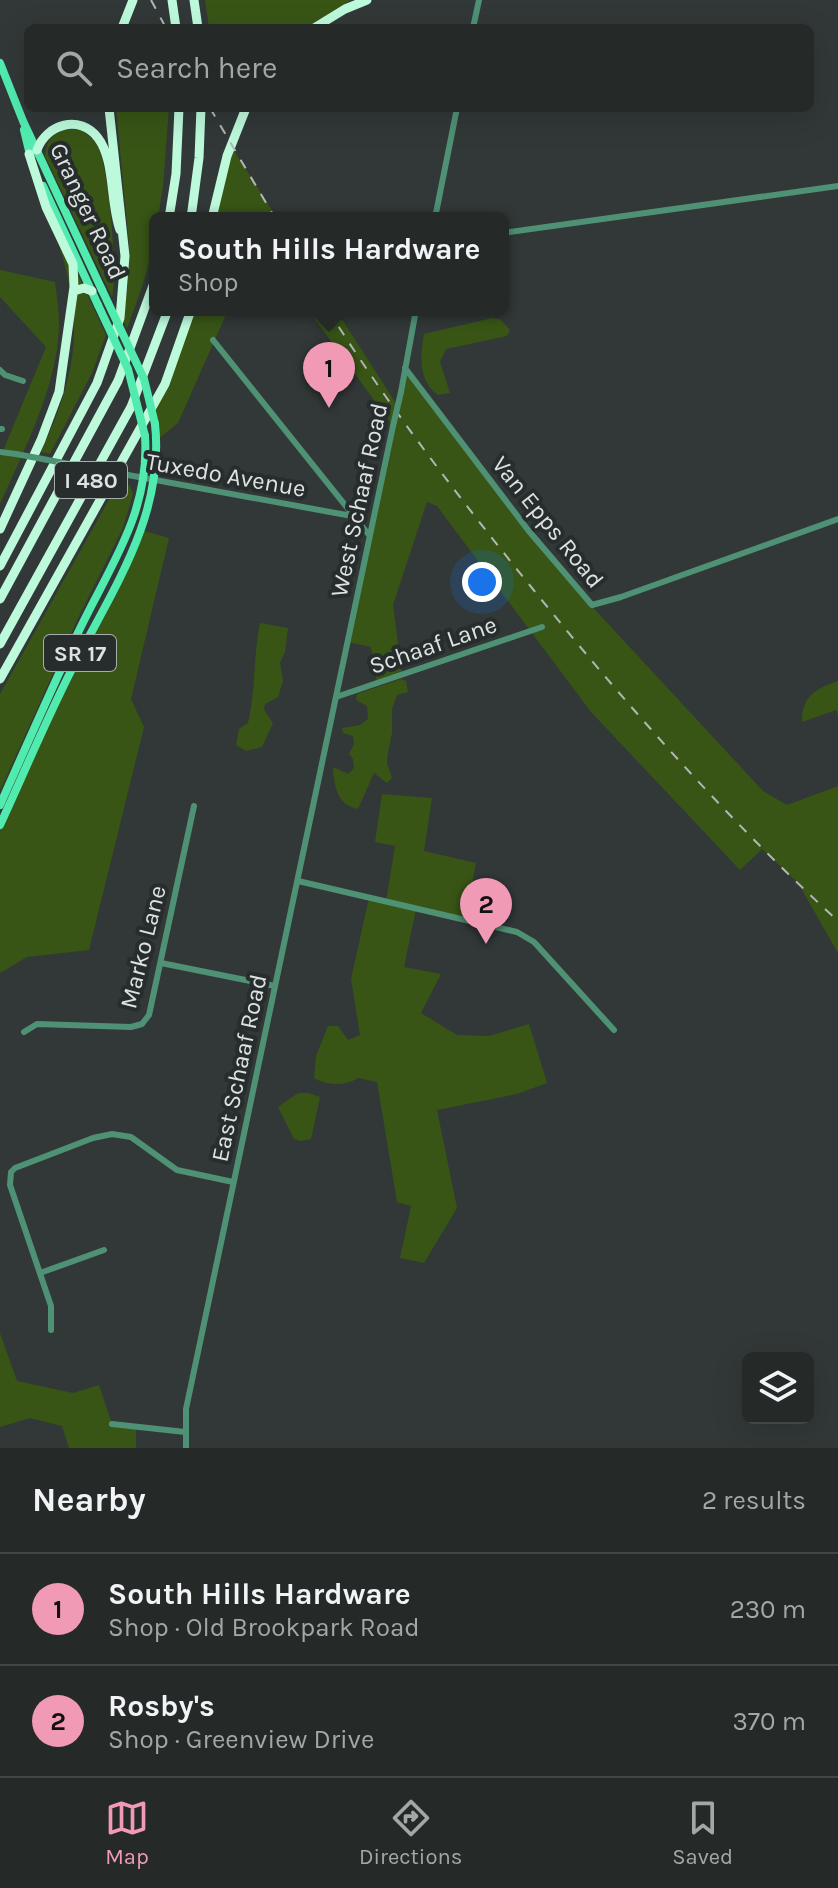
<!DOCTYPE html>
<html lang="en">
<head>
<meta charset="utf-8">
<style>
  body { margin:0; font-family:Karla,sans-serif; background:#313635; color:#f1f3f6 }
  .controls { position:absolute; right:24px; bottom:24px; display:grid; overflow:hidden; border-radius:12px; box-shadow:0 8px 32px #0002 }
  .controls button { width:72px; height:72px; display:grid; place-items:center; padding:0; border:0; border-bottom:2px solid #424646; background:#252a29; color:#f1f3f6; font:40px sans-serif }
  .you { position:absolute; left:482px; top:582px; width:28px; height:28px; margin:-20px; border:6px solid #fff; border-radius:50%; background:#1a73e8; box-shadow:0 0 0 12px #1a73e833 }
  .badge { display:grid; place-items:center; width:52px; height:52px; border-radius:50%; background:#f09ab6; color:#111; font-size:26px; font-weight:700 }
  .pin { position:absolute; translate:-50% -66px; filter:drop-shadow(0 2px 4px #0008) }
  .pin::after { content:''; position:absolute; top:42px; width:28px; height:24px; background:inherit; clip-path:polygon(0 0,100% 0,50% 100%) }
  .popup { position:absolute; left:149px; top:212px; width:360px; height:104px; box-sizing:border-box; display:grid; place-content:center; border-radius:12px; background:#252a29; filter:drop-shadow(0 2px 6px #0005); font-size:26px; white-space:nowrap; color:#a3a7a8 }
  .popup b { font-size:30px; color:#f1f3f6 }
  .popup::after { content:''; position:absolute; left:50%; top:100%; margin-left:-16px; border:16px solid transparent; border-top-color:#252a29 }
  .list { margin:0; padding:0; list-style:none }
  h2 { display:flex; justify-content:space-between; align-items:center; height:104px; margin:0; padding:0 32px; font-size:34px }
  h2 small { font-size:26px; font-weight:400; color:#a3a7a8 }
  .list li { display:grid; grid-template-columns:52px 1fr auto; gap:24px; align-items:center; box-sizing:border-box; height:112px; padding:0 32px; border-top:2px solid #424646 }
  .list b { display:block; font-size:30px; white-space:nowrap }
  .list p { margin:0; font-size:26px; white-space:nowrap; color:#a3a7a8 }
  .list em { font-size:26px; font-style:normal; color:#a3a7a8 }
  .icon { flex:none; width:44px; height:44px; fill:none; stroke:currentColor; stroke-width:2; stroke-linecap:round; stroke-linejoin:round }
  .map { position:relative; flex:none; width:838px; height:1448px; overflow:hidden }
  .search { position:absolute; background:#252a29; box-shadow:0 8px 32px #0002; left:24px; right:24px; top:24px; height:88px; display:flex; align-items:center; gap:20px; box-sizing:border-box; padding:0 28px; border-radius:12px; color:#a3a7a8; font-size:30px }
  .sheet { height:328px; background:#252a29 }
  nav { display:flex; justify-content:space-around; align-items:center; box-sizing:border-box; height:112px; border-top:2px solid #424646; background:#252a29; font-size:22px; color:#a3a7a8 }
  nav a { display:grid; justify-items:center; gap:4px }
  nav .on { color:#f09ab6 }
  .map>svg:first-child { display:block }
  .green { fill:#385516 }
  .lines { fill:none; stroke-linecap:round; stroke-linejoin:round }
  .minor { stroke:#4f9174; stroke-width:6 }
  .major { stroke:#51ebb0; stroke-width:8 }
  .highway { stroke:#bdfadc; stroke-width:9 }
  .rail { stroke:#b2b7b6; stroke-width:2; stroke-dasharray:10 10; stroke-linecap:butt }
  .minor-bridge { stroke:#4f9174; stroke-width:6 }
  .major-bridge { stroke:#51ebb0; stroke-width:8 }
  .labels { text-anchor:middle; stroke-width:8; stroke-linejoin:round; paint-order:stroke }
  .shield { fill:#272d2d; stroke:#a7acac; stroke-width:2 }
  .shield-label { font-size:22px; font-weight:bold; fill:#dee3e2 }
  .street-label { font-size:24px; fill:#dee3e2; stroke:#272d2d }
</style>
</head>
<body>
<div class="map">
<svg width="838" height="1448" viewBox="0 0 838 1448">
  <rect width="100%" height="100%" fill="#313837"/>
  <path class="green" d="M205 0H351L305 28H209Z
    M116 108H169L163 186 158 218H155C155 256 140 293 127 329L123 320 128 282 129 244Z
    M78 128C87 133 95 139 99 149 109 172 118 274 112 297L45 156C47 135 58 129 78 128Z
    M231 146 277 218H212Z
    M58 231 106 335 92 373 50 454 41 452C80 367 84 321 55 232Z
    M0 270 55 282C57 296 59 311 59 326 58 385 24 450 0 504V458L46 347 0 297Z
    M191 310H228L178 423 157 440 154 414Z
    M308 310H336L397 405 405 368 587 601 763 791 787 805 838 786V953L798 883 762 849 740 870 591 712 437 506 427 502 393 605 402 674 377 683 371 647 347 642 393 426Z
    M492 318 500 319 510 330 507 336 446 349 440 362 450 393 438 395C418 381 420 355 424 334Z
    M120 480 130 486 133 494 123 528 79 616 0 791V694Z
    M141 530 169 538 131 699 144 727 89 950 27 957 0 973V825Z
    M260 623 288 628 285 652 280 663 283 681 278 697 265 704 264 710 273 723 262 747 246 751 236 745 239 729 248 723C256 690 253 657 260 623Z
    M401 679 406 681 408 692 397 695 392 709V733L388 752 387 763 392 778 387 783 374 773 358 809C337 805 334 786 333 767L348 774 354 768 353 759 349 754 354 744 353 736 343 733 342 728 360 725 368 719 367 706 356 700 357 694Z
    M838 681V715L836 710 802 722C802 696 815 689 838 681Z
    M382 794 432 798 424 851 476 863 465 920 416 909 404 967 441 974 421 1013 457 1035 489 1036 529 1024 547 1083 517 1094 437 1110 457 1208 424 1263 400 1258 411 1206 397 1202 377 1082 358 1078C345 1086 328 1086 314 1078L316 1056 328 1026H338L348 1040 360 1035 351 979 369 898 386 901 395 846 375 842Z
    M298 1093H309L320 1097 311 1139 301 1141 294 1139 278 1107Z
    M0 1333 17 1381 73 1393 99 1385 112 1424 136 1426V1448H69L62 1426 30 1418 0 1427Z"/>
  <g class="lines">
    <path class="minor" d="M473 28 479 0
      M435 218 457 108
      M503 233 838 186
      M213 340 369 535
      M405 368 528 530 592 605 621 597 838 519
      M0 370 5 375 23 381
      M401 392 416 310
      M0 429H2
      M0 452 16 454
      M128 475 352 516
      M336 697 542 627
      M298 881 517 932 534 942 614 1030
      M161 963 275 986
      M24 1032 37 1024 131 1027 142 1024 149 1015 194 806
      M40 1273 104 1250
      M51 1330V1306L10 1185 11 1172 15 1168 93 1138 112 1134 131 1137 177 1170 233 1182
      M112 1424 185 1432
      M186 1448V1409L393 426"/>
    <path class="major" d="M0 63 23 121 102 290
      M24 130 31 159
      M43 186 98 305
      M0 805C25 749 50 692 76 637 108 568 150 515 145 436
      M0 825C24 773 46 720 72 669 112 590 165 516 155 424"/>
    <path class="highway" d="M172 0 176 28
      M194 0 198 28
      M122 28 133 0
      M314 28 345 9 367 0
      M37 150C46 124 80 114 98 138 115 160 110 203 120 230
      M169 218 176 174 179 108
      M191 218 199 158 201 108
      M212 218 227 156 246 108
      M74 291 84 288 92 291
      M0 529 41 440 59 392 74 287 73 264 46 207 29 154
      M0 566 97 383 120 318 125 256 109 108
      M0 599 118 381 155 280
      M0 644 131 407 168 310
      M0 679 165 384 191 310"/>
    <path class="rail" d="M151 0 166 28
      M210 108 275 218
      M328 310C389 407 460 499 532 588 627 706 726 818 838 921"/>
    <path class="minor-bridge" d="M393 426 401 392
      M16 454 128 475"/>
    <path class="major-bridge" d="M102 290 144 379 155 424
      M98 305 128 369 145 436"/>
  </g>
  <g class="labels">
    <g class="shield">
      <rect x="55" y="462" width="72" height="36" rx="6"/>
      <rect x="44" y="635" width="72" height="36" rx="6"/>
    </g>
    <g class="shield-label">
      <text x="91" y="488">I 480</text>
      <text x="80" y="661">SR 17</text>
    </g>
    <g class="street-label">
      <text transform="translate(88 211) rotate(65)" y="8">Granger Road</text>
      <text transform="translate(226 475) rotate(10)" y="8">Tuxedo Avenue</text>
      <text transform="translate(359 500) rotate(-78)" y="8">West Schaaf Road</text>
      <text transform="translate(548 522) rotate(51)" y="8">Van Epps Road</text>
      <text transform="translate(433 645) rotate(-19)" y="8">Schaaf Lane</text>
      <text transform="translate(143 947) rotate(-76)" y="8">Marko Lane</text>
      <text transform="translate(239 1068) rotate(-78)" y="8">East Schaaf Road</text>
    </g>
  </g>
</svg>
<div class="controls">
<button><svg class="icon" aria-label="layers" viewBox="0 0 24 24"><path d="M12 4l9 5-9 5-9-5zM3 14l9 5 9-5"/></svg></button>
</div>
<div class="you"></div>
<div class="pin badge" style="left:329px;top:408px">1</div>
<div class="popup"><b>South Hills Hardware</b>Shop</div>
<div class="pin badge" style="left:486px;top:944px">2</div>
<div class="search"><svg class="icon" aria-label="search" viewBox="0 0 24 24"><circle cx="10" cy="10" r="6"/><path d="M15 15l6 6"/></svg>Search here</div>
</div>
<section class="sheet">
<h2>Nearby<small>2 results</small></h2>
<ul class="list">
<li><span class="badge">1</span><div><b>South Hills Hardware</b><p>Shop · Old Brookpark Road</p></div><em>230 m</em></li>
<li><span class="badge">2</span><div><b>Rosby's</b><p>Shop · Greenview Drive</p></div><em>370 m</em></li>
</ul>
</section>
<nav>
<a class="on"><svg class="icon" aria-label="map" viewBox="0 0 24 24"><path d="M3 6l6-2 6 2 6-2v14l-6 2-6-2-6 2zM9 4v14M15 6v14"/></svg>Map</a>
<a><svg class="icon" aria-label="directions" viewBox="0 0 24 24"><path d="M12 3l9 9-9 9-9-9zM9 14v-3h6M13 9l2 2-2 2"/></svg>Directions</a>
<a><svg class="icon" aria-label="saved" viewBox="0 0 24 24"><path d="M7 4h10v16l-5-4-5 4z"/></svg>Saved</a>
</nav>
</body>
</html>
